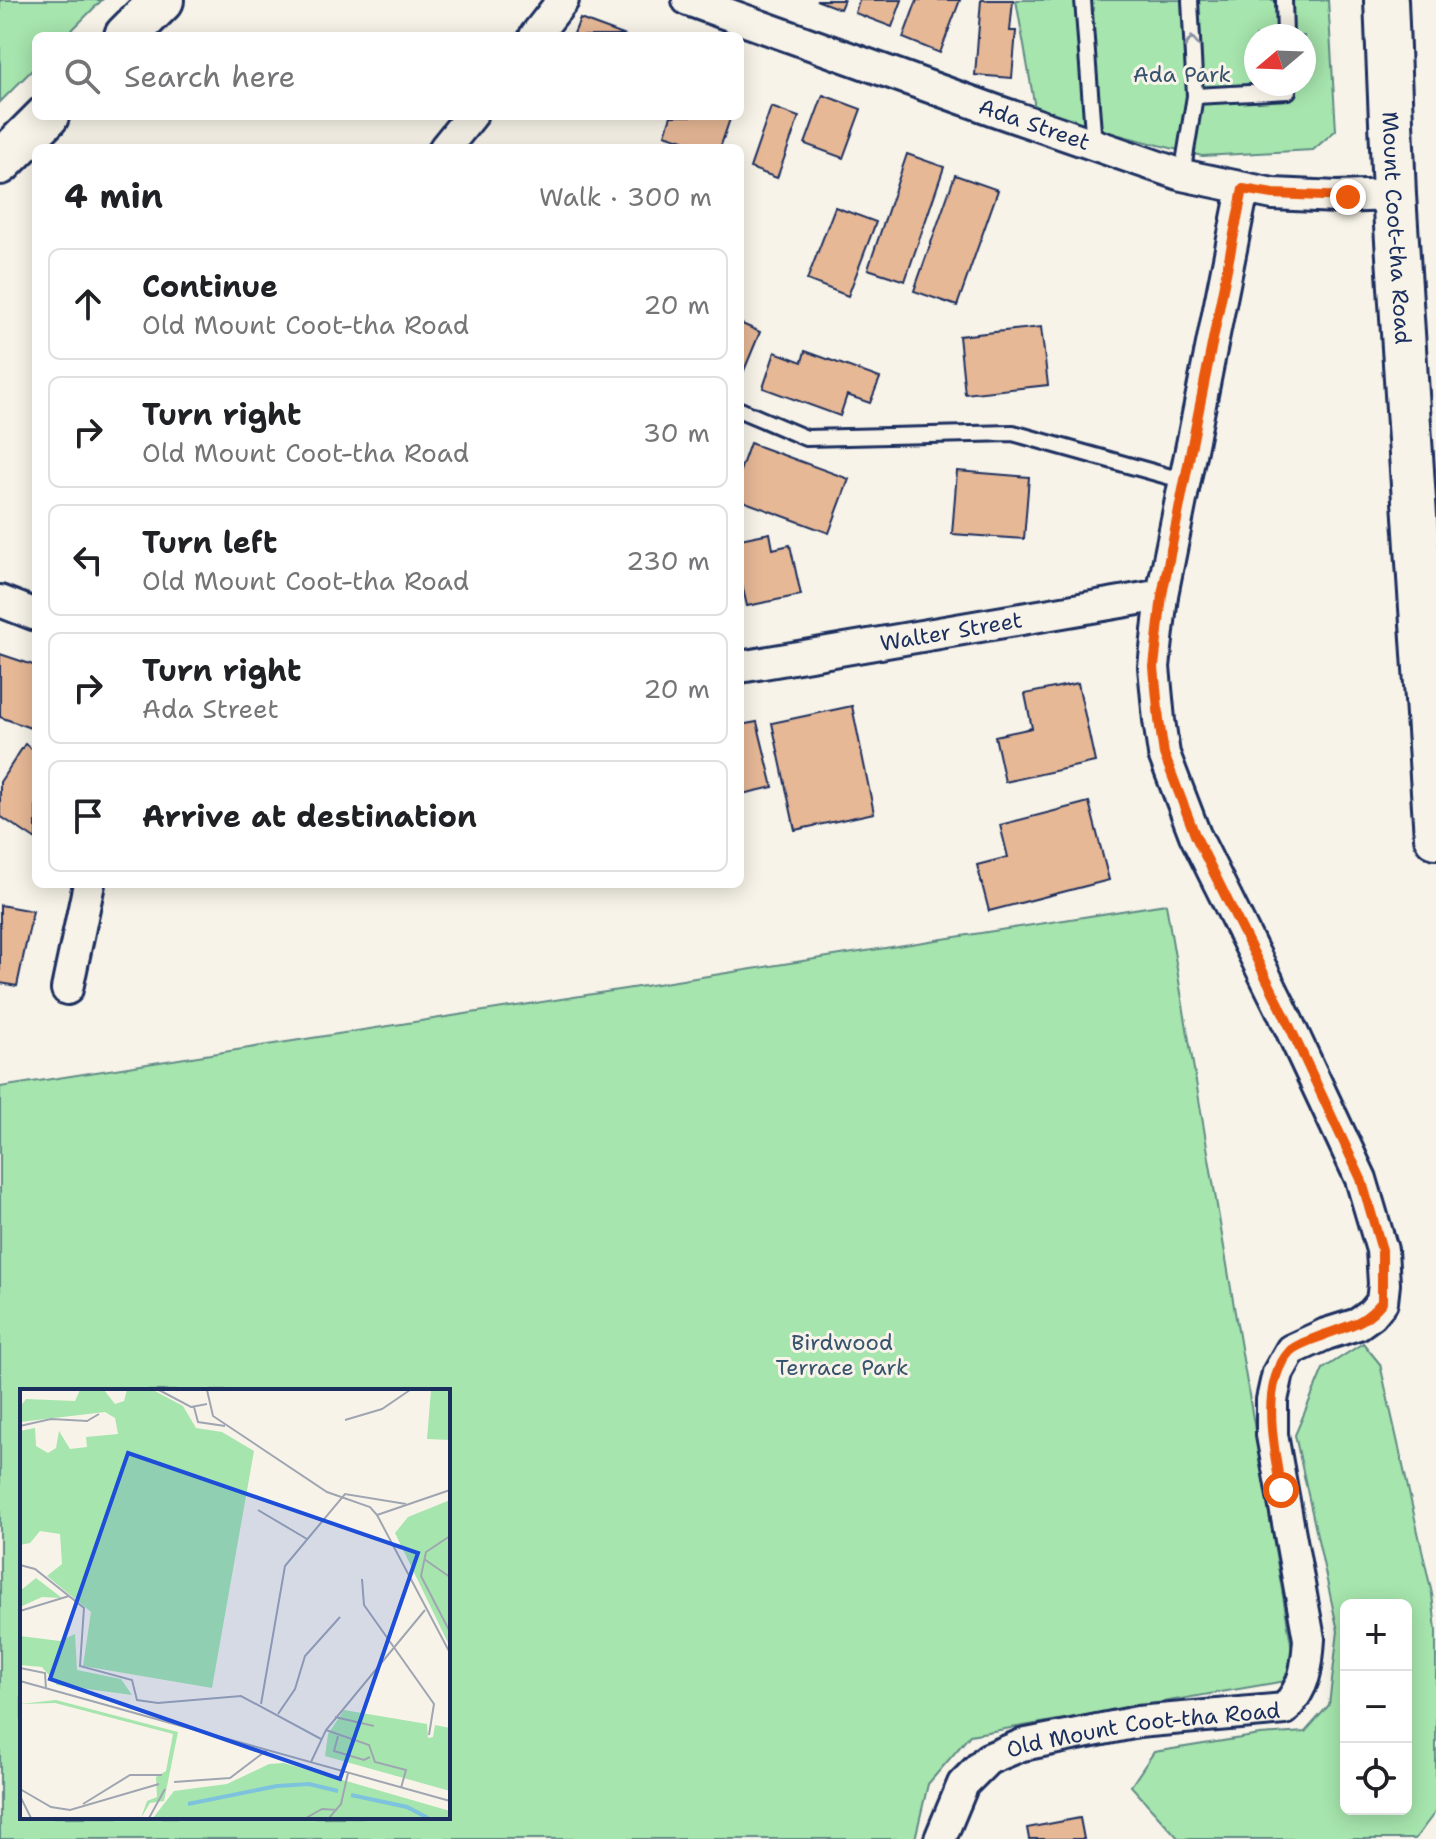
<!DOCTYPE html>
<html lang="en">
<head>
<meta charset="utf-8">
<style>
  body { margin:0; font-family:"Shantell Sans",sans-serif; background:#f2f2f2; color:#202124 }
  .controls { position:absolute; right:24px; bottom:24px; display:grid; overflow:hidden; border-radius:12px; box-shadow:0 4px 20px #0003 }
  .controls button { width:72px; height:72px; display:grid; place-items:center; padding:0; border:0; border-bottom:2px solid #e0e0e0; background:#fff; color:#202124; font:40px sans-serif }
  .compass { position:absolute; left:1244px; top:24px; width:72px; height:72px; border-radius:50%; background:#fff; box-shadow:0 4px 20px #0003; rotate:251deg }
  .stop { position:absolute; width:24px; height:24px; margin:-18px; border:6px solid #ea580c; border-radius:50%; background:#fff }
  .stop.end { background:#ea580c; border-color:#fff; box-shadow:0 2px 8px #0008 }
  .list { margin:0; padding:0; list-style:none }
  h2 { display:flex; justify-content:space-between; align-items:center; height:104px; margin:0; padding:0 32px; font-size:34px }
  h2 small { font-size:26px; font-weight:400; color:#757577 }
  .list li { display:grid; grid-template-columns:52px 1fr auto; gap:24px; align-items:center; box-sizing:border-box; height:112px; margin:0 16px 16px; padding:0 16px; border:2px solid #e0e0e0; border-radius:12px }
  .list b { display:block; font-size:30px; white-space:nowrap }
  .list p { margin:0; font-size:26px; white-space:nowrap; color:#757577 }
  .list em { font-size:26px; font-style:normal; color:#757577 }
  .icon { flex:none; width:44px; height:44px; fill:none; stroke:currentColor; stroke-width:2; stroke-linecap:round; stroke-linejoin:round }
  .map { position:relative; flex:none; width:1436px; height:1839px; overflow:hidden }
  .search { position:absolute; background:#fff; box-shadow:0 4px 20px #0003; left:32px; top:32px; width:712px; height:88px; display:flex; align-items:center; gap:20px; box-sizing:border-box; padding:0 28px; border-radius:12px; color:#757577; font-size:30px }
  .panel { position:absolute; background:#fff; box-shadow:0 4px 20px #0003; left:32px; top:144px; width:712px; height:744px; border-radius:12px }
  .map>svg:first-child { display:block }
  .green { fill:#a6e5ad; stroke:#608a86; stroke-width:2; fill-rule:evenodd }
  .building { fill:#e6b896; stroke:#1b2f5e; stroke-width:2 }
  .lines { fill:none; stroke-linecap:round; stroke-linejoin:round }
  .lane-casing { stroke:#1b2f5e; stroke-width:20 }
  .street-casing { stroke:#1b2f5e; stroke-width:36 }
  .secondary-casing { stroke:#1b2f5e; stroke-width:48 }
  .lane { stroke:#f7f3e8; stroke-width:14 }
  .street { stroke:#f7f3e8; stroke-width:30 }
  .secondary { stroke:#f7f3e8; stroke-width:42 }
  .oneway { stroke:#8991a3 }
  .route { stroke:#ea580c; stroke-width:10 }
  .labels { text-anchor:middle; stroke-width:6; stroke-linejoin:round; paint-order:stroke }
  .park-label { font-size:22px; fill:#37536e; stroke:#f7f3e8 }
  .street-label { font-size:22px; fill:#1b2f5e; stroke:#f7f3e8 }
  .inset-river { fill:none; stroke:#7dc3de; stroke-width:4 }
  .inset-road { fill:none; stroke:#9fa5b1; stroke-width:2 }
  .view { fill:#1d4ed8; fill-opacity:0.15; stroke:#1d4ed8; stroke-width:4 }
  .inset-edge { fill:none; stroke:#1b2f5e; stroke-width:4 }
</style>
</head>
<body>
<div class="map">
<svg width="1436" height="1839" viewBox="0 0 1436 1839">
  <rect width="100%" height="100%" fill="#f7f3e8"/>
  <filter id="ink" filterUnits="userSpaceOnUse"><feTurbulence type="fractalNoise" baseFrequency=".0125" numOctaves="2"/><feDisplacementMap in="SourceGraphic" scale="16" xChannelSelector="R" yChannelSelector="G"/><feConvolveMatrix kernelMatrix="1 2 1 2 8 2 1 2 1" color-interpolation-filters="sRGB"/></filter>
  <g filter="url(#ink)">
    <path class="green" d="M0 0H102L66 36H36V66L0 102Z
      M1016 0H1328L1336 130 1313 150 1202 156 1036 114ZM1256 36H1304V84H1256Z
      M1166 904 1297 1679 970 1735 928 1784 915 1839H0V1087ZM22 1391H448V1817H22Z
      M1363 1343 1380 1364 1432 1594 1436 1630V1811L1415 1839H1179L1131 1786 1154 1752 1260 1735 1305 1732 1329 1705 1338 1631 1295 1435 1323 1369ZM1406 1605V1809H1346V1605Z"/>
    <path class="building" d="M816 0H844L840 9Z
      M859 0H902L892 27 855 13Z
      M917 0H960L940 53 903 38Z
      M981 0H1013L1010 31H1016L1012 78 975 75Z
      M580 19 626 36H573Z
      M823 95 861 109 843 158 805 144Z
      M771 107 799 117 777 178 750 168Z
      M671 116H731L720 148H707L665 134Z
      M907 154 944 167 905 281 868 269Z
      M955 175 998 190 957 306 914 291Z
      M835 207 876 222 848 296 807 280Z
      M740 323 760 332 743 373 740 372Z
      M1041 327 1048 385 965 394 959 336Z
      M805 351 880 378 870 403 847 395 840 416 763 388 775 352 802 362Z
      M750 443 849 479 829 533 740 500V471Z
      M957 471 1029 477 1024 539 952 534Z
      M770 533 773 549 790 545 801 595 747 606 740 576V539Z
      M0 654 36 666V730L0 717Z
      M1078 683 1095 762 1005 782 995 736 1032 728 1025 694Z
      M852 706 874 813 795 830 772 723Z
      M757 722 773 787 742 794V808H740V725Z
      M25 744 36 752V840L0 816V782Z
      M1089 802 1109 880 989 911 977 865 1008 857 1000 825Z
      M0 905 33 911 17 986 0 983Z
      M1080 1818 1084 1839H1029L1027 1828Z"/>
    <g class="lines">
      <defs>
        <path id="lane" d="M1083 0 1094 145
          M1284 0 1285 36
          M1195 96 1288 91 1287 84
          M1182 175 1195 96 1190 0
          M740 410 806 438 1013 433 1185 481"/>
        <g id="street">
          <path id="s1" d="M688 0 994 110 1182 175 1273 194 1337 197 1394 195"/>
          <path d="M535 36 563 0"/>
          <path d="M445 148 471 116"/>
          <path d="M0 601 36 615"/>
          <path id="s2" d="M740 667 1162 595"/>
          <path d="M67 989 89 884"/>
          <path id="s3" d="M940 1839 963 1784 988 1759 1022 1745 1138 1722 1285 1709C1305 1685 1307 1670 1309 1639L1272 1435V1400L1278 1373 1291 1350 1326 1334 1358 1324 1372 1314 1382 1302 1384 1284 1382 1250 1361 1179 1280 1006 1195 835 1164 754 1159 720 1154 667 1162 595 1243 189"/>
        </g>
        <g id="secondary">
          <path id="s4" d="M1386 0 1394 195 1436 837"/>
          <path d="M126 36 162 0"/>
          <path d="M0 163 47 116"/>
        </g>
      </defs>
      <use href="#lane" class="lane-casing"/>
      <use href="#street" class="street-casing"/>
      <use href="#secondary" class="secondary-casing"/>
      <use href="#lane" class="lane"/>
      <use href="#street" class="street"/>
      <use href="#secondary" class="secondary"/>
    </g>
    <defs><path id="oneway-chevron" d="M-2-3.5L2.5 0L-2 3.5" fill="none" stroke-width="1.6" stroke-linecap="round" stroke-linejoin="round" transform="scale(2)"/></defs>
    <use class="oneway" href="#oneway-chevron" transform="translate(1192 42) rotate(-93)"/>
  </g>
  <g class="lines" filter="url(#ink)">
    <path class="route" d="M1281 1490C1274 1450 1259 1385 1290 1351 1297 1344 1314 1339 1324 1335 1349 1325 1363 1325 1382 1302V1250L1361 1179 1280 1006 1195 835 1164 754 1159 720 1154 667 1162 595 1243 189 1273 194 1348 197"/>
  </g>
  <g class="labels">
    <g class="park-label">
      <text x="1182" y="82">Ada Park</text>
      <text x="842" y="1350">Birdwood<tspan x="842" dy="25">Terrace Park</tspan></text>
    </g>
    <g class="street-label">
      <text dy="8" stroke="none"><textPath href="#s1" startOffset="368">Ada Street</textPath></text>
      <text dy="8" stroke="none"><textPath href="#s4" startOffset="228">Mount Coot-tha Road</textPath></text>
      <text dy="8" stroke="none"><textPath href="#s2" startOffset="214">Walter Street</textPath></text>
      <text dy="8" stroke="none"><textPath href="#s3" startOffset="254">Old Mount Coot-tha Road</textPath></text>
    </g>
  </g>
  <g transform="translate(20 1389)">
    <rect width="430" height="430" fill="#f7f3e8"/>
    <path d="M60 1H84L95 15 104 12 107 1H133L163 17 176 39 202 43 234 62 192 299 63 277 71 223 27 187 42 175 40 145 20 142 10 154 0 156V42L15 39 16 57 28 64 36 59 39 42 50 60 67 58 66 48 98 45 95 29 85 23 0 33V18L6 10 55 12ZM411 1H430V51L407 50ZM430 111V258L375 144 388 128ZM16 189 42 209 22 208 0 218V202ZM55 245 57 281 101 290 112 306 37 296 22 278 0 276V247L40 252ZM36 311 158 343 144 412 130 414 121 429 127 412 137 408 136 388 146 382 153 345 35 314 0 315ZM324 321 407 335 408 349 413 348 415 336 430 339V402L305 367 308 345ZM264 374 430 422V429H133L154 402 207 395 249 375Z" fill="#a6e5ad"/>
    <path class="inset-river" d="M331 406 387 418 408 429M168 415 257 397 289 395 318 402"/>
    <path class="inset-road" d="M139 1 171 18 187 15M187 1 193 27 307 103 350 118 357 126 430 101M174 18 178 33 205 37M325 31 362 20 390 1M0 37 31 30 67 32 79 25M238 121 287 150M357 126 430 264M430 147 406 163 401 187 430 243M404 170 430 188M0 176 15 180 64 219 60 277 112 291 117 311 138 314 221 307 301 350M342 190 344 216 414 315 409 346M0 222 49 207M0 279 25 284 26 300M0 292 430 412M241 315 265 177 325 105 386 115M258 325 275 300 285 267 320 228M315 328 354 337M306 341 349 356 355 373 386 381 381 399M318 347 314 362 344 371 350 368M291 373 306 341 405 221M154 393 210 389 247 361M0 400 31 418 50 421 139 395M0 407 11 429M63 415 110 386H142M129 429 145 400M286 429 302 420 317 421M309 429 321 415 328 384"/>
    <path class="view" d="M108 64 398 164 320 390 30 290Z"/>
    <rect width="430" height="430" class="inset-edge"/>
  </g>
</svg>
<div class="controls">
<button>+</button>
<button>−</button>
<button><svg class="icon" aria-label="locate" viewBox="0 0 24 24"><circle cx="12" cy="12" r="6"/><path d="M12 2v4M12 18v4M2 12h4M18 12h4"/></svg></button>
</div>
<svg class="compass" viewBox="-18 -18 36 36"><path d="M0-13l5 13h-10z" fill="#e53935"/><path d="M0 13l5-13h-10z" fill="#757577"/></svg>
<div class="stop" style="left:1281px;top:1490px"></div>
<div class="stop end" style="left:1348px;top:197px"></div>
<div class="search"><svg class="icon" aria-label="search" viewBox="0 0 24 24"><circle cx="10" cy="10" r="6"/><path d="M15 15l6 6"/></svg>Search here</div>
<section class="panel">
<h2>4 min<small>Walk · 300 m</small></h2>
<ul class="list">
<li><svg class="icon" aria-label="ahead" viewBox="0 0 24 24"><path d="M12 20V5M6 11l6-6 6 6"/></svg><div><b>Continue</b><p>Old Mount Coot-tha Road</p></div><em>20 m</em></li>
<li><svg class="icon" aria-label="right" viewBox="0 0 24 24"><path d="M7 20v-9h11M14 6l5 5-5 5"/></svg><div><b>Turn right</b><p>Old Mount Coot-tha Road</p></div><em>30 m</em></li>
<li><svg class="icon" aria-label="left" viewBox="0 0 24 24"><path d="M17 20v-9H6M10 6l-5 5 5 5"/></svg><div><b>Turn left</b><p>Old Mount Coot-tha Road</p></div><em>230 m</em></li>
<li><svg class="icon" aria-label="right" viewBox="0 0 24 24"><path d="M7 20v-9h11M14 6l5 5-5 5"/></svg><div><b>Turn right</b><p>Ada Street</p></div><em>20 m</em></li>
<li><svg class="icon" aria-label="arrive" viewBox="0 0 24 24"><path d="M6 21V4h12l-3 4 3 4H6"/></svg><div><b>Arrive at destination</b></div></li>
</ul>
</section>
</div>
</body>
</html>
